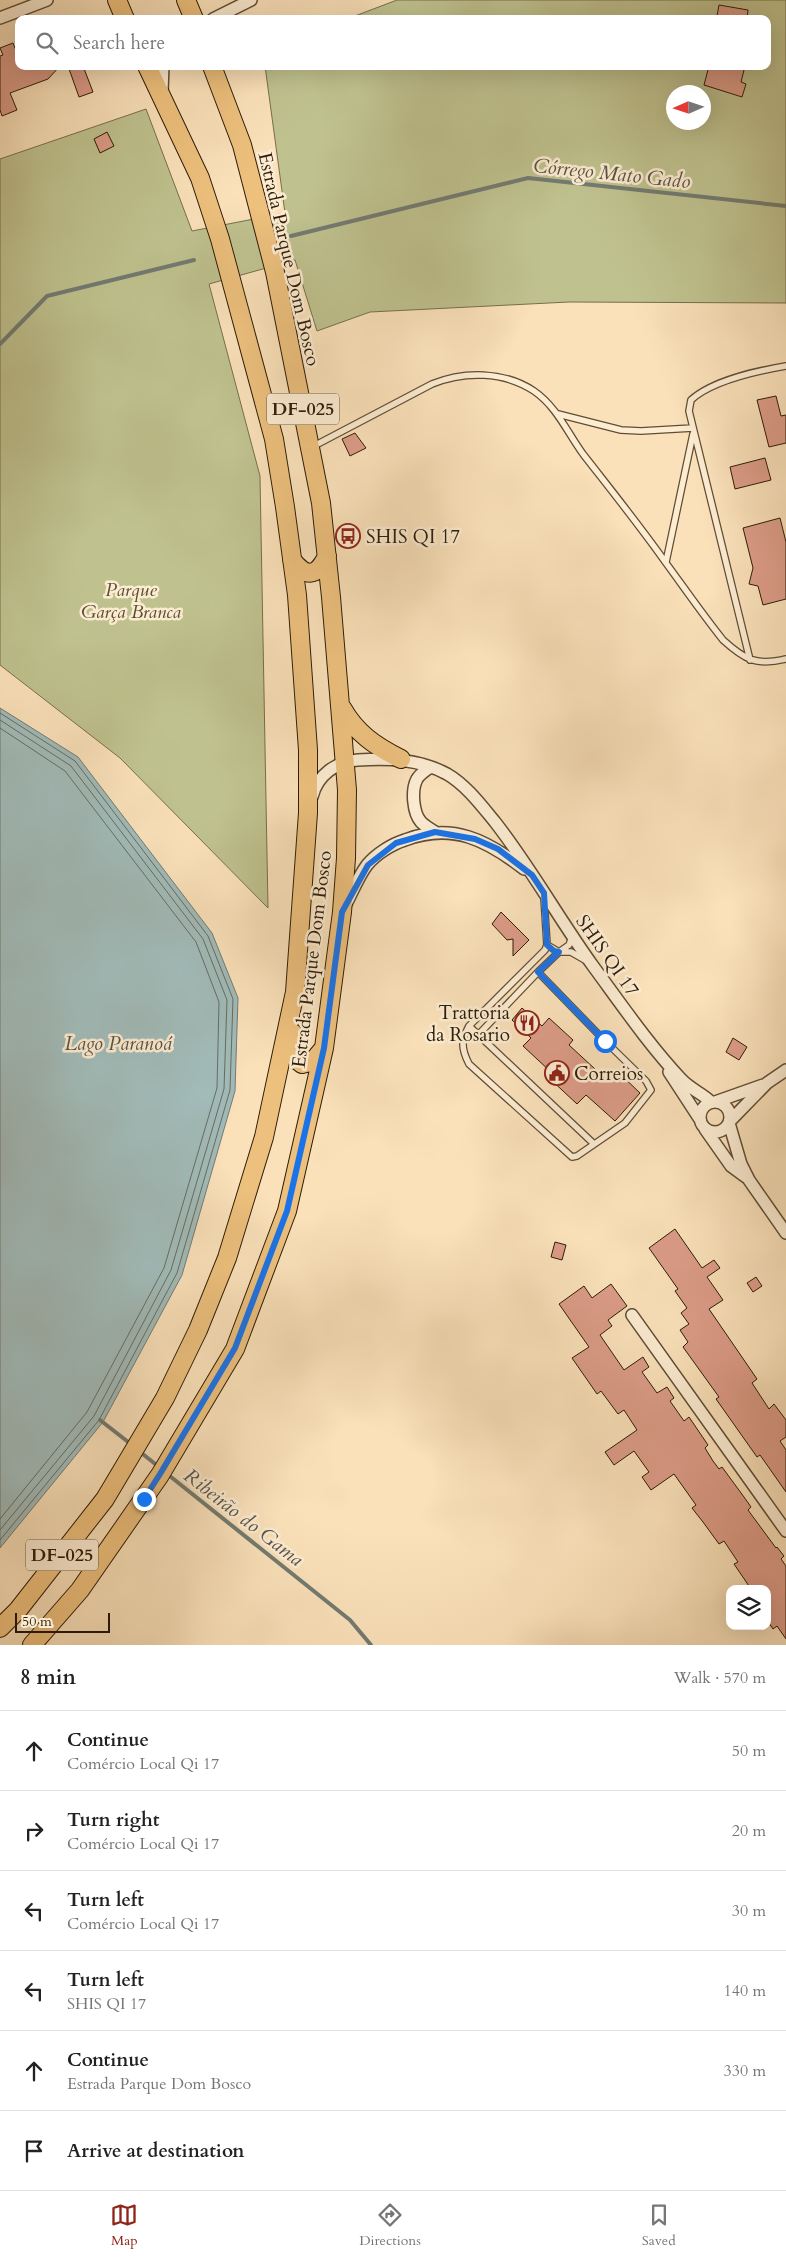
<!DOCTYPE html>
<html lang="en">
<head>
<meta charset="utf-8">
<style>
  body { margin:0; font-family:Cardo,serif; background:#f2f2f2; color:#222 }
  .controls { position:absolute; right:15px; bottom:15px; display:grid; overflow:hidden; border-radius:10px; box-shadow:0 5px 20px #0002 }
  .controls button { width:45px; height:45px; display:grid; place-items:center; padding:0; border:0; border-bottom:1px solid #e0e0e0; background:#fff; color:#222; font:25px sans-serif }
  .compass { position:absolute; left:666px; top:85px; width:45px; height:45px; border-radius:50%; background:#fff; box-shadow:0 5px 20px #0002; rotate:267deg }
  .scale { position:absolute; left:15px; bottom:12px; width:95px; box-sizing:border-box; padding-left:5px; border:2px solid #2d1c08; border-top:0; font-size:14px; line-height:18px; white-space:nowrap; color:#2d1c08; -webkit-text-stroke:4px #fcecd2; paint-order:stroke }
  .stop { position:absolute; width:15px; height:15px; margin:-11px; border:4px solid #1a73e8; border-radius:50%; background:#fff }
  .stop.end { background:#1a73e8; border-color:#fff; box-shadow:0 1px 5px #0008 }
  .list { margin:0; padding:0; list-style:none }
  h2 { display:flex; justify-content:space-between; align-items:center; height:65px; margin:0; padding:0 20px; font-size:21px }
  h2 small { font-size:16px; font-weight:400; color:#767676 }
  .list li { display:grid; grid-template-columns:32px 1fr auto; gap:15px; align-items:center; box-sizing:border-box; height:80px; padding:0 20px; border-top:1px solid #e0e0e0 }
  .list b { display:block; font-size:19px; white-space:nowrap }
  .list p { margin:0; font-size:16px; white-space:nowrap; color:#767676 }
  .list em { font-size:16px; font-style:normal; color:#767676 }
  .icon { flex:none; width:28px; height:28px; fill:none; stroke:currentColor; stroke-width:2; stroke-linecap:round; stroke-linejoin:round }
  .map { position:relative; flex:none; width:786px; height:1645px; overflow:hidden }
  .search { position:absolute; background:#fff; box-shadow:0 5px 20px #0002; left:15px; right:15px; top:15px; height:55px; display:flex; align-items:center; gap:12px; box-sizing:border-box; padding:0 18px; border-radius:10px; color:#767676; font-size:19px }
  .sheet { height:545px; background:#fff }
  nav { display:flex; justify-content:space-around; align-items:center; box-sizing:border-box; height:70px; border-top:1px solid #e0e0e0; background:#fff; font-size:14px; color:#767676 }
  nav a { display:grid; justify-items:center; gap:2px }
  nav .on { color:#8f2418 }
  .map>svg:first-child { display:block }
  .green { fill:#bfc28f; stroke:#766f4c; fill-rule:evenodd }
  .water { fill:#a1bbb9; stroke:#737b72 }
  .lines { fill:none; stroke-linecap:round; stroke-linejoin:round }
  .shore { stroke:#676c60; stroke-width:1 }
  .stream { stroke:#737b72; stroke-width:4 }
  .building { fill:#dc9c88; stroke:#2d1c08 }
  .service-casing { stroke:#604d34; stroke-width:8 }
  .minor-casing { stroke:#604d34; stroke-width:14 }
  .primary-casing { stroke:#2d1c08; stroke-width:20 }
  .service { stroke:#fcecd2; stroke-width:5.5 }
  .minor { stroke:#fcecd2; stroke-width:11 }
  .primary { stroke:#edc07d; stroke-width:18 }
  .route { stroke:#1a73e8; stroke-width:6 }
  .labels { text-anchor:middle; stroke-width:5; stroke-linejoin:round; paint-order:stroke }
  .shield { fill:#fcecd2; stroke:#6b5a45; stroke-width:1 }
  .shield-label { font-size:18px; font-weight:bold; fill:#2d1c08 }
  .street-label { font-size:19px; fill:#2d1c08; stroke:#fcecd2 }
  .poi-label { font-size:19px; fill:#2d1c08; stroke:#fcecd2; text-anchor:start }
  .park-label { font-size:19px; font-style:italic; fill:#594e30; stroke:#fcecd2 }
  .water-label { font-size:20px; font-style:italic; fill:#565446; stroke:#fcecd2 }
</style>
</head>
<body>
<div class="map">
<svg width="786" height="1645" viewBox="0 0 786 1645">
  <rect width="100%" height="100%" fill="#fae1ba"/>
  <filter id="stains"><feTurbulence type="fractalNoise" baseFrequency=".004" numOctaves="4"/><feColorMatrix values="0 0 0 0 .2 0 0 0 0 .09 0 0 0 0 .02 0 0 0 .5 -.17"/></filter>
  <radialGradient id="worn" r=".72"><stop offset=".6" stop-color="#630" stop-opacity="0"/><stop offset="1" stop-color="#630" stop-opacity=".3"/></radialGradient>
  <path class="green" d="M397 0H786V303L569 302 370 312 317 331 295 260 209 284 260 476 268 908 120 758 0 665V159L146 109 192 231 285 213 265 66H767V19H347ZM674 92H704V122H674Z"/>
  <path class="water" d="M0 708 78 757 212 933 238 998 235 1091 182 1275 103 1422 0 1548Z"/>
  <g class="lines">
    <path class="shore" d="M0 713 75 761 208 936 233 999 230 1090 177 1273 99 1420 0 1540
      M0 720 71 766 203 939 227 1000 224 1089 171 1270 94 1416 0 1530
      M0 728 65 771 196 942 219 1002 217 1088 164 1268 87 1412 0 1519"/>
    <path class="stream" d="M291 236 528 178 786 206
      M0 344 47 296 194 260
      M100 1420 132 1445
      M139 1451 159 1467
      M166 1473 350 1620 371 1645"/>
  </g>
  <path class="building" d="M719 5 748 10 747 19 717 16Z
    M13 43 19 58V66H60L48 79 10 93 17 110 2 116 0 110V56L3 55 0 48Z
    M68 66H83L93 92 79 97Z
    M709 66H745L741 82 746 84 742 97 704 85Z
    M107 132 114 146 100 153 94 139Z
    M776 396 781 416 786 415V443L769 447 757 400Z
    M355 433 366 448 350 456 342 439Z
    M765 458 771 480 735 489 730 467Z
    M780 518 786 542V599L763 605 758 586 749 584 753 568 743 528Z
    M501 912 529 940 513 956V939L507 940 492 924Z
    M522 1008 542 1026 549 1018 573 1040 569 1045 608 1081 617 1071 640 1093 615 1121 586 1095 577 1104 548 1077 552 1073 523 1046 531 1038 512 1020Z
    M733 1038 747 1047 739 1060 726 1052Z
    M675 1229 702 1268 714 1260 720 1268 707 1277 723 1300 709 1309 757 1379 752 1383 769 1409 774 1404 786 1420V1437L780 1441 786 1450V1492L760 1455 757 1457 721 1406 716 1399 719 1397 683 1347 688 1342 680 1330 689 1324 681 1313 687 1308 675 1291 678 1289 649 1248Z
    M555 1242 566 1245 562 1260 551 1257Z
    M756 1277 762 1286 753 1292 747 1283Z
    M611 1284 627 1306 608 1320 612 1326 600 1335 624 1370 643 1357 649 1367 642 1372 657 1393 667 1387 674 1398 670 1401 684 1421 689 1417 708 1445 705 1448 713 1461 719 1469 722 1467 744 1497 751 1507 748 1510 776 1548 777 1547 784 1556 781 1559 786 1566V1639L777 1626 773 1629 767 1620V1589H751L734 1564 738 1562 724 1541 719 1544 703 1522 692 1508 696 1505 674 1474 651 1490 642 1477 649 1472 634 1451 614 1465 605 1452 637 1430 624 1410 618 1414 601 1391 597 1394 572 1358 589 1347 559 1304 584 1286 592 1298Z"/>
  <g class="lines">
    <defs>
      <path id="service" d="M558 414 621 430 641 431 693 428
        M312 447 432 384C464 371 504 371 534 391 557 407 567 432 583 454 611 490 640 526 666 563 685 589 703 615 723 640 745 660 756 666 786 659
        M666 562 693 434
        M750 660 689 411 691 400C713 380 757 371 786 366
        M544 898 547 945 545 950 469 1026C461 1041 461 1048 469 1064L572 1157 577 1156 625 1123 651 1090 646 1081 605 1041 538 972 559 952H571L585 960
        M547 945 559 952 569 945 572 937
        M469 1026 594 1144
        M479 1034 538 972"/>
      <path id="minor" d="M0 18 47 0
        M213 19 251 0
        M162 92 163 66
        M429 768C425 771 420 774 417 779 411 790 413 813 421 822 425 826 430 829 435 832
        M312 797C317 775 337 761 358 760 389 758 419 759 447 774 466 785 481 805 495 822 531 868 559 919 593 966 621 1004 649 1045 681 1079 690 1089 702 1093 711 1102
        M345 906C352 893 358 877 367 865 376 854 392 844 405 840 452 822 487 840 524 869
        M669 1072 699 1118
        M700 1117a15 15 0 1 1 30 0a15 15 0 1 1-30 0Z
        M715 1102 763 1085
        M729 1122 767 1083 786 1070
        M729 1123 741 1164 749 1180 786 1233
        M705 1129 731 1166 746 1177
        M632 1315 786 1531"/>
      <path id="primary" d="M117 0 125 19
        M186 0 194 19
        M292 560C306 578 317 577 327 556
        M342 708C356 733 375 746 401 759
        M293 1033C293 1044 291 1057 302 1064L313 1061 324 1048
        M0 1628 18 1610 105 1499 165 1398 198 1330 227 1258 264 1137 295 992 308 813V750L297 595 285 507 274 439 220 239 200 178 147 66
        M32 1645 80 1590 160 1475 235 1349 287 1211 324 1048 342 912 346 858 347 790 331 597 321 503 275 272 242 145 212 66"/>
    </defs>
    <use href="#service" class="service-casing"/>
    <use href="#minor" class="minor-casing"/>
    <use href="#primary" class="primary-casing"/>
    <use href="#service" class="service"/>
    <use href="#minor" class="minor"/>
    <use href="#primary" class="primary"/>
  </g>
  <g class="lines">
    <path class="route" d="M144 1499 160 1474 235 1348 287 1211 324 1048 342 912 368 865 396 843 435 832 475 839 498 849 532 875 544 893 547 945 554 951 559 952 538 972 605 1041"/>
  </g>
  <defs>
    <symbol id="bus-ring" viewBox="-11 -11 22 22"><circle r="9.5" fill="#fcecd2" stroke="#8f2418" stroke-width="1.5"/><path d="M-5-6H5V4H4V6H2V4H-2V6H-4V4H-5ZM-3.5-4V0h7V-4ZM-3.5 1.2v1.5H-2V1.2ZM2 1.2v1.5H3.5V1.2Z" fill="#8f2418"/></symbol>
    <symbol id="restaurant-ring" viewBox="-11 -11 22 22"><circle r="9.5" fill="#fcecd2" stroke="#8f2418" stroke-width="1.5"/><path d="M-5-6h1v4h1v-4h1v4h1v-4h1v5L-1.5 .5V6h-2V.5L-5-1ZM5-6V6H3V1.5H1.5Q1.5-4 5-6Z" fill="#8f2418"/></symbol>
    <symbol id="civic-ring" viewBox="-11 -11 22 22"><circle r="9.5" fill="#fcecd2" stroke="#8f2418" stroke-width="1.5"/><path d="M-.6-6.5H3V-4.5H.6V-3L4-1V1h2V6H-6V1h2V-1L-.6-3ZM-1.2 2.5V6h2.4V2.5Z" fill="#8f2418"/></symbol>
  </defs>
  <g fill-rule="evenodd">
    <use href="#bus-ring" x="334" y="522" width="28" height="28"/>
    <use href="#restaurant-ring" x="513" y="1009" width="28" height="28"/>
    <use href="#civic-ring" x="543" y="1059" width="28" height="28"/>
  </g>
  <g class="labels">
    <g class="shield">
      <rect x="267" y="393.5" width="72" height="31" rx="4"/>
      <rect x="26" y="1539.5" width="72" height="31" rx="4"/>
    </g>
    <g class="shield-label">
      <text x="303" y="415">DF-025</text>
      <text x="62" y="1561">DF-025</text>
    </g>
    <g class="street-label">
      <text transform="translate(290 259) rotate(77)" y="7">Estrada Parque Dom Bosco</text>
      <text transform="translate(608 955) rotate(55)" y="7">SHIS QI 17</text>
      <text transform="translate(311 959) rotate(-83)" y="7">Estrada Parque Dom Bosco</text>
    </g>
    <g class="poi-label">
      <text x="366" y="543">SHIS QI 17</text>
      <text x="510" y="1019" text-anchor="end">Trattoria<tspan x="510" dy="22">da Rosario</tspan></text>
      <text x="574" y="1080">Correios</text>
    </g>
    <g class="park-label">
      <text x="131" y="596">Parque<tspan x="131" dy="22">Garça Branca</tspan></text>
    </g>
    <g class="water-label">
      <text transform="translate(612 173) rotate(6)" y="7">Córrego Mato Gado</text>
      <text x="118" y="1050">Lago Paranoá</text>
      <text transform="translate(244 1517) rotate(38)" y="7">Ribeirão do Gama</text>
    </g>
  </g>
  <rect width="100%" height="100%" filter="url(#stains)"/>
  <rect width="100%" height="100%" fill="url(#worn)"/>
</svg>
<div class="controls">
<button><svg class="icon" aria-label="layers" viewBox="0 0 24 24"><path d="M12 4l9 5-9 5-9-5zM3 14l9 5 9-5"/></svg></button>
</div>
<svg class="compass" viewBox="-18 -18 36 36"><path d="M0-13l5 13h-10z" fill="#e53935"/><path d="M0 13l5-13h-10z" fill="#767676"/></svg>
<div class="scale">50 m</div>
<div class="stop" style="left:605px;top:1041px"></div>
<div class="stop end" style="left:144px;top:1499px"></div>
<div class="search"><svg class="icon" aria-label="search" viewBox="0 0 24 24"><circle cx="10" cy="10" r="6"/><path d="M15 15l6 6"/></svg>Search here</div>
</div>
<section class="sheet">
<h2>8 min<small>Walk · 570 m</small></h2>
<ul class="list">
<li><svg class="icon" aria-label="ahead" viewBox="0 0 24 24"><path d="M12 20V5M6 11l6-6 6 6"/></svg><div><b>Continue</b><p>Comércio Local Qi 17</p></div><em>50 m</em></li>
<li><svg class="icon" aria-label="right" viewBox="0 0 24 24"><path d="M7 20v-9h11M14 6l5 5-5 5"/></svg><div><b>Turn right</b><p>Comércio Local Qi 17</p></div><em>20 m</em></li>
<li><svg class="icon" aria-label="left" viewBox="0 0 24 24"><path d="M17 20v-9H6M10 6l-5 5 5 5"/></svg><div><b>Turn left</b><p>Comércio Local Qi 17</p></div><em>30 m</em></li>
<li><svg class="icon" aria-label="left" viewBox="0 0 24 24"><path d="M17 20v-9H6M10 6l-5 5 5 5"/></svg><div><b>Turn left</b><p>SHIS QI 17</p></div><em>140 m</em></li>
<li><svg class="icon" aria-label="ahead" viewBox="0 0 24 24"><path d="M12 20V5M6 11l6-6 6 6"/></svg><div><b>Continue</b><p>Estrada Parque Dom Bosco</p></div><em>330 m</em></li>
<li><svg class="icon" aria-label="arrive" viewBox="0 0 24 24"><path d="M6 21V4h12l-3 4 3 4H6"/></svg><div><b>Arrive at destination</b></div></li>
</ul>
</section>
<nav>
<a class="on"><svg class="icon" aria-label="map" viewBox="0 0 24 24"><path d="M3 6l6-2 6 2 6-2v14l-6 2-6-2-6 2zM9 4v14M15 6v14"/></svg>Map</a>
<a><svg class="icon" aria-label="directions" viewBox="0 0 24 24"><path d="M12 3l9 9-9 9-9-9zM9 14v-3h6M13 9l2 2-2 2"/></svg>Directions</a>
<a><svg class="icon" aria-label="saved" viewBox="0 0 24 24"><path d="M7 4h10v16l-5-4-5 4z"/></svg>Saved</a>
</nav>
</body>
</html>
